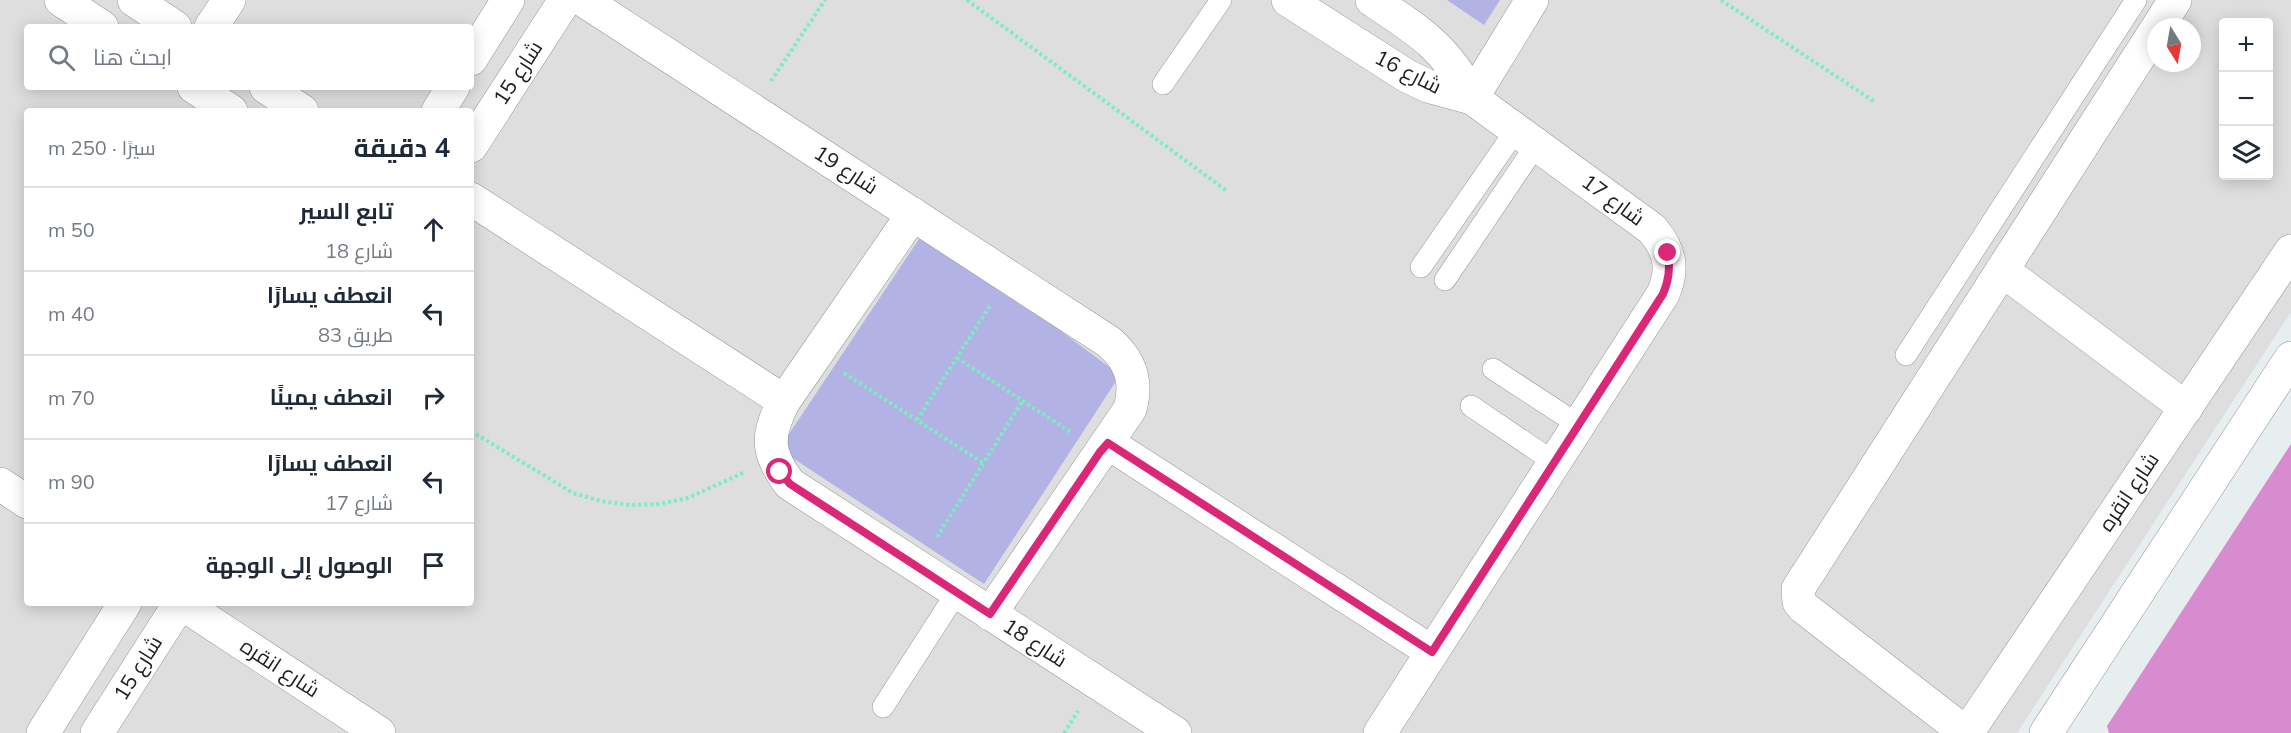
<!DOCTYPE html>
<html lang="ar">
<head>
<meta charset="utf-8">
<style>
  body { margin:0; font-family:Mulish,Cairo,sans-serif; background:#f2f2f3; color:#1f2937; direction:rtl }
  .controls { position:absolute; right:18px; top:18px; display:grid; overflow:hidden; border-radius:6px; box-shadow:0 3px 15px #0003 }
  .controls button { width:54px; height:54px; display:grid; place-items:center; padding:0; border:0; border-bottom:2px solid #e0e1e3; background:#fff; color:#1f2937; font:30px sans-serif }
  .compass { position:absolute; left:2147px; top:18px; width:54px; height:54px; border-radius:50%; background:#fff; box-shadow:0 3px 15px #0003; rotate:169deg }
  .stop { position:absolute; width:18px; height:18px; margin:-14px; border:4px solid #db2777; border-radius:50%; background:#fff }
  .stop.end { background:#db2777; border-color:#fff; box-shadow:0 2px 6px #0008 }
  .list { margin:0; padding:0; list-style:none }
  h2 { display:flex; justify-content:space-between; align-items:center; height:78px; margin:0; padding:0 24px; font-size:26px }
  h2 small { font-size:20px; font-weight:400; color:#747a83 }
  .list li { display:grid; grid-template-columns:39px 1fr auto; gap:18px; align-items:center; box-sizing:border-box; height:84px; padding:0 24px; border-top:2px solid #e0e1e3 }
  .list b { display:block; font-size:22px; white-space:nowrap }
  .list p { margin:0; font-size:20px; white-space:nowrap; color:#747a83 }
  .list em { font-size:20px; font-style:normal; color:#747a83 }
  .icon { flex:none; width:33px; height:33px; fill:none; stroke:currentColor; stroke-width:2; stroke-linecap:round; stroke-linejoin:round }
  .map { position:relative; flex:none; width:2291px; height:733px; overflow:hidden; direction:ltr }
  .search { position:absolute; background:#fff; box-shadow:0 3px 15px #0003; left:24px; top:24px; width:450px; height:66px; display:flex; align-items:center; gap:15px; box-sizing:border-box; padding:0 21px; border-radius:6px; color:#747a83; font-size:22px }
  .panel { position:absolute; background:#fff; box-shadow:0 3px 15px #0003; left:24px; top:108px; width:450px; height:498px; border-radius:6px; direction:rtl }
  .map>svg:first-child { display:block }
  .residential { fill:#dddedd; fill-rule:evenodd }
  .grass { fill:#b2b2e5 }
  .pitch { fill:#d78ccf }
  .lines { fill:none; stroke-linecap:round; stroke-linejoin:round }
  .service-casing { stroke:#979797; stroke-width:22 }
  .minor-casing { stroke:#979797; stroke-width:34 }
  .tertiary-casing { stroke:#979797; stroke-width:34 }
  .path { stroke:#7aeebf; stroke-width:4; stroke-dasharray:3 3; stroke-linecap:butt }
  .service { stroke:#fff; stroke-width:21 }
  .minor { stroke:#fff; stroke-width:33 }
  .tertiary { stroke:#fff; stroke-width:33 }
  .route { stroke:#db2777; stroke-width:8 }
  .labels { text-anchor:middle; stroke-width:4.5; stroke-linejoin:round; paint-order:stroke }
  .street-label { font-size:21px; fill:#202020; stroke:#fff }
</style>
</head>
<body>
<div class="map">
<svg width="2291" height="733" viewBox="0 0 2291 733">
  <rect width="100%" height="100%" fill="#e7eeef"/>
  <path class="residential" d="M0 0H2291V312L2017 733H0ZM2224 22H2268V176H2224ZM27 27H471V87H27ZM2156 27H2192V63H2156ZM27 111H471V603H27Z"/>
  <path class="grass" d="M1447 0H1500L1484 25Z
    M925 230 1120 375 984 584 779 449Z"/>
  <path class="pitch" d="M2291 444V733H2109L2107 726Z"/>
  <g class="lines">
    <defs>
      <path id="service" d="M1163 84 1221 0
        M1421 267 1516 130
        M1445 280 1536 145
        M1906 355 2136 0
        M1493 369 1579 425
        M1471 406 1554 462
        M883 707 957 592"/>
      <path id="minor" d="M61 0 102 27
        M134 0 175 27
        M583 0 1109 342C1130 360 1138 381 1130 409L990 614
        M1288 0 1407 76 1428 86 1472 98 1652 229C1670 250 1674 269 1663 294L1380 733
        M1372 0C1418 30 1447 48 1472 98
        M211 27 229 0
        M2158 27 2175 0
        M471 59 508 0
        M194 87 231 111
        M266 87 302 111
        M1472 98 1532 0
        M438 111 453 87
        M471 146 565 0
        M471 199 784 401
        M913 214 784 401C766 435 766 453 790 484L1175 733
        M2002 270 2186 408
        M1108 443 1432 652
        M0 484 27 502
        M181 603 379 733
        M43 733 125 603
        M97 733 180 603
        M1966 733 1803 607 1799 602 1798 589 2156 30"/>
      <path id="tertiary" d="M1967 733 2291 251
        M2046 733 2291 358"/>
    </defs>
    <use href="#service" class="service-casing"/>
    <use href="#minor" class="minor-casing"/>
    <use href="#tertiary" class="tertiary-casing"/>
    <path class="path" d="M967 0 1227 191
      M1721 0 1875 102
      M771 81 825 0
      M957 358 1072 433
      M844 373 983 463
      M917 420 991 304
      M471 431 573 493 601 501 630 505 659 504 688 498 745 472
      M937 537 1023 400
      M1064 733 1078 711"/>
    <use href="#service" class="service"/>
    <use href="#minor" class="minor"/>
    <use href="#tertiary" class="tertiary"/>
  </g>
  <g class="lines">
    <path class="route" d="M780 472 790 484 990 614 1100 452 1108 443 1432 652 1663 294C1669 280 1670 269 1668 253"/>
  </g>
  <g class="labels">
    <g class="street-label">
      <text transform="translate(1408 72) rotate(27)" y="7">شارع 16</text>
      <text transform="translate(518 73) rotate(-57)" y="7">شارع 15</text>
      <text transform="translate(846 170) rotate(33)" y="7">شارع 19</text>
      <text transform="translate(1613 200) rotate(36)" y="7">شارع 17</text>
      <text transform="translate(2129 492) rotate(-56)" y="7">شارع انقره</text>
      <text transform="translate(1035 643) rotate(33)" y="7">شارع 18</text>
      <text transform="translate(138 668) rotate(-58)" y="7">شارع 15</text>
      <text transform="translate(280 668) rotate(33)" y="7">شارع انقره</text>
    </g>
  </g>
</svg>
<div class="controls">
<button>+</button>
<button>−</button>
<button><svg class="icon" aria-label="layers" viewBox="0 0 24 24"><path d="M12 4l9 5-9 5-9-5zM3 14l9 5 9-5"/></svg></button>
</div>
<svg class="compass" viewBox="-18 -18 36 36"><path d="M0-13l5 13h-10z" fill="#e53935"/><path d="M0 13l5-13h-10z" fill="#747a83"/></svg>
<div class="stop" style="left:780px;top:472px"></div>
<div class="stop end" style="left:1668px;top:253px"></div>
<div class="search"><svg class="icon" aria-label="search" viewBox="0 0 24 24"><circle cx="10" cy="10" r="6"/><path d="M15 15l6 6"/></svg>ابحث هنا</div>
<section class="panel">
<h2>4 دقيقة<small>سيرًا · 250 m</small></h2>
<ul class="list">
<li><svg class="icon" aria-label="ahead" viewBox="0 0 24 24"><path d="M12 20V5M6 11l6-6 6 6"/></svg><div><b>تابع السير</b><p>شارع 18</p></div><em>50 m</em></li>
<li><svg class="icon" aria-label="left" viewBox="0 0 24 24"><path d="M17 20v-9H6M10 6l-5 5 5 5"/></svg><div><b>انعطف يسارًا</b><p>طريق 83</p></div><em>40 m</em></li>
<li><svg class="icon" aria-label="right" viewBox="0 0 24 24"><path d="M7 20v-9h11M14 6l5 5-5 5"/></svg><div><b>انعطف يمينًا</b></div><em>70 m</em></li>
<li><svg class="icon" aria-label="left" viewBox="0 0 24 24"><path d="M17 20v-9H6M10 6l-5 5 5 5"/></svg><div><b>انعطف يسارًا</b><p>شارع 17</p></div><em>90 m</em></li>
<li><svg class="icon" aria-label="arrive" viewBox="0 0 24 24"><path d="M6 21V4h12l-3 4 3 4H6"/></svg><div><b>الوصول إلى الوجهة</b></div></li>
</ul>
</section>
</div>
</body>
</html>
